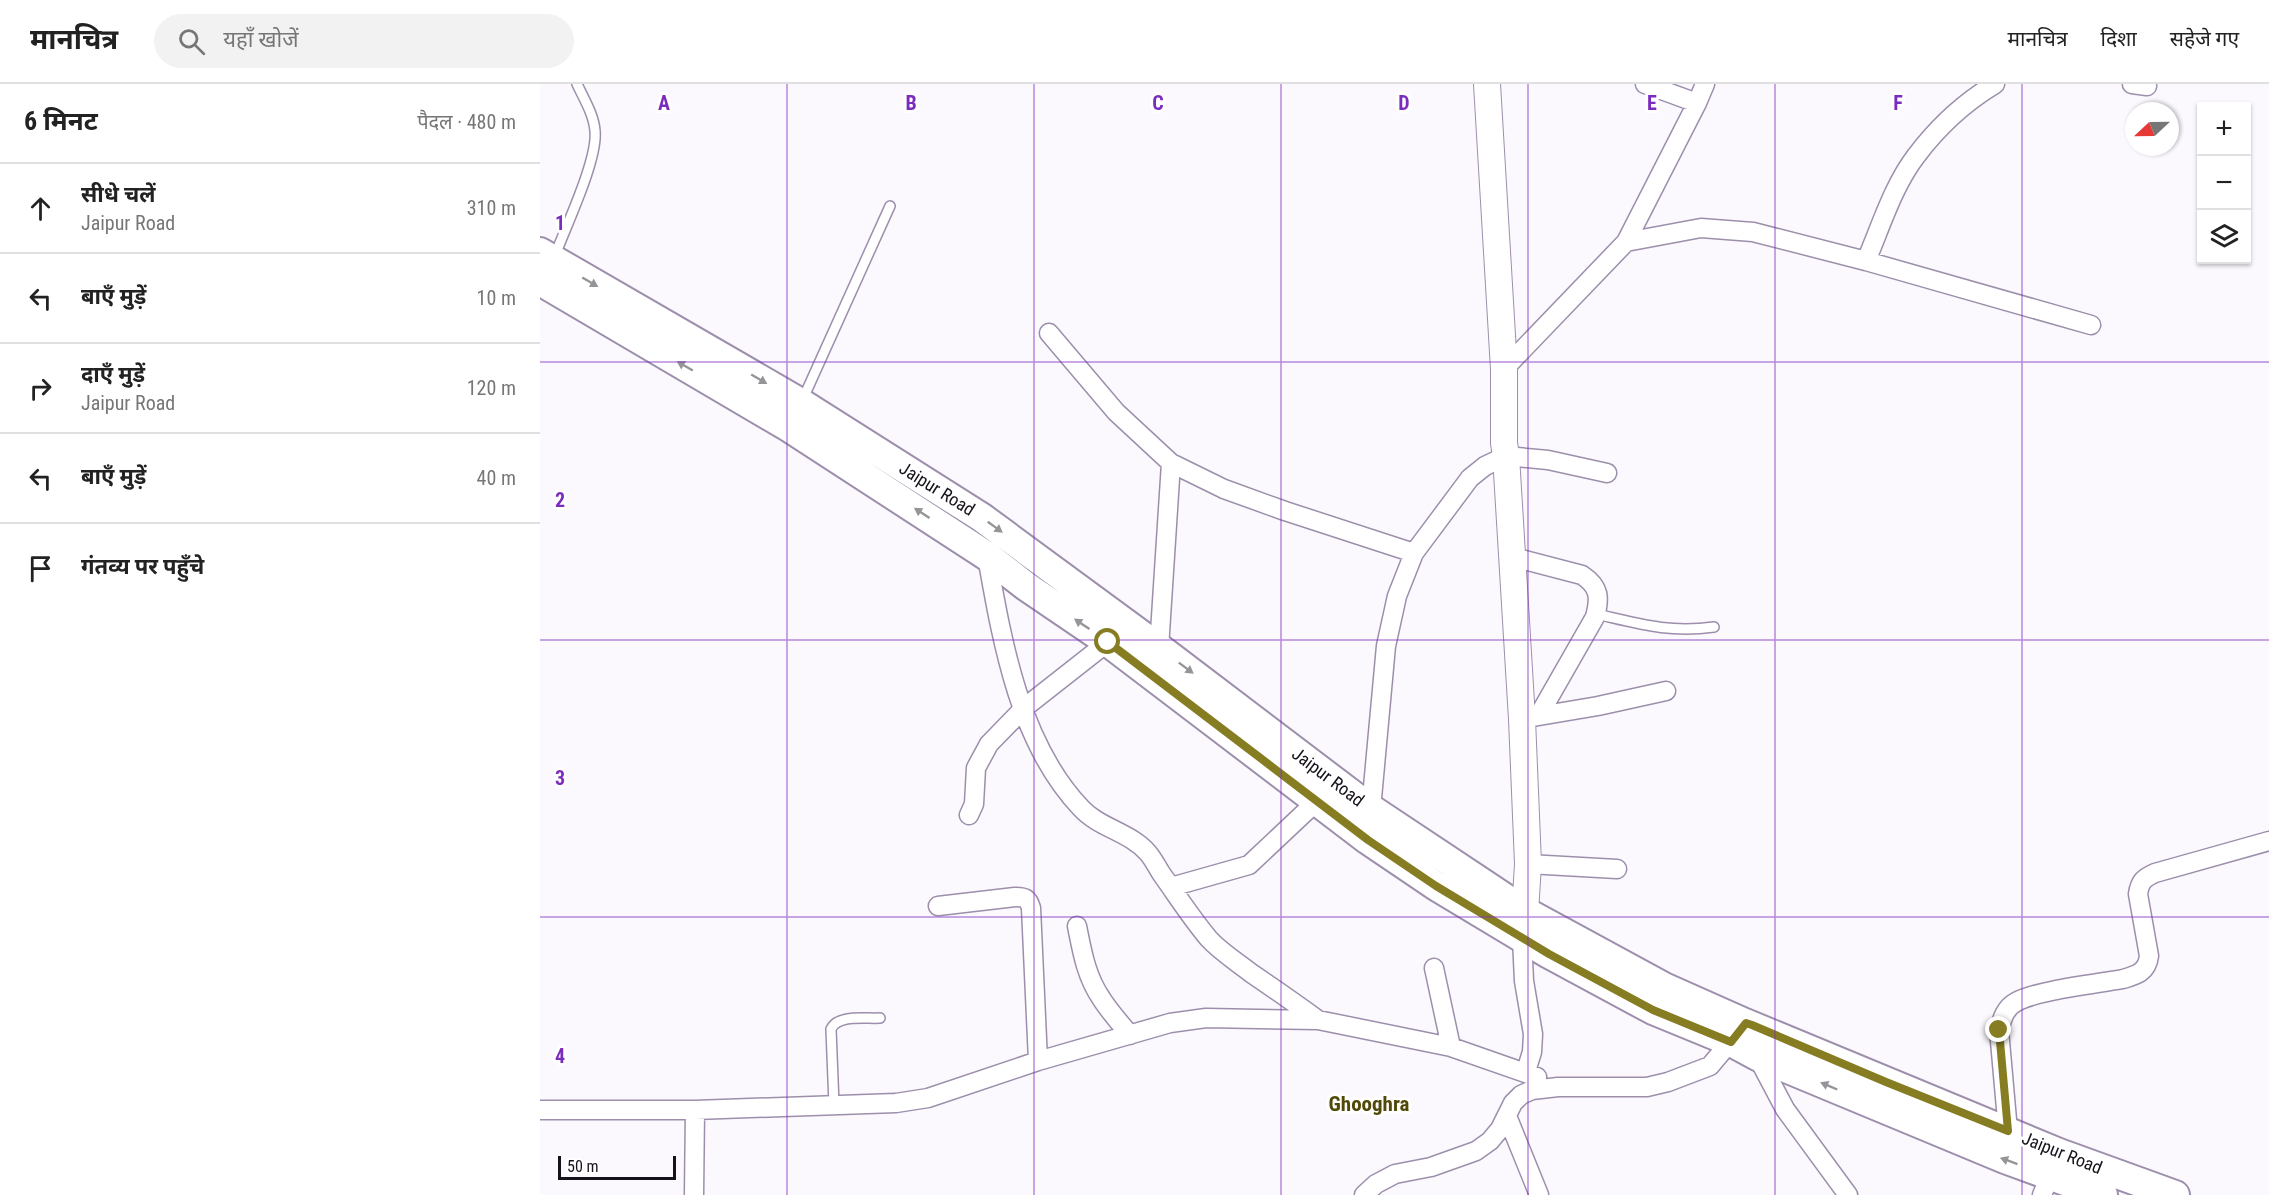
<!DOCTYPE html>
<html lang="hi">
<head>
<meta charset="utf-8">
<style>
  body { margin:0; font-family:"Roboto Condensed","Noto Sans Devanagari",sans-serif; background:#f2f2f2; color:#222 }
  .controls { position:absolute; right:18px; top:18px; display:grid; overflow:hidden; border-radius:0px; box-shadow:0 2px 4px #0004 }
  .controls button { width:54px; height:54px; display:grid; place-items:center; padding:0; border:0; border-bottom:2px solid #e0e0e0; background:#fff; color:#222; font:30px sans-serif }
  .compass { position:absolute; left:1585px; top:18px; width:54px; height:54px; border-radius:50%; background:#fff; box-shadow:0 2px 4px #0004; rotate:248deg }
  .scale { position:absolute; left:18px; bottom:15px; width:118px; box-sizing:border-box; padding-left:6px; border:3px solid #16111b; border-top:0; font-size:16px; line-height:21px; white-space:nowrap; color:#16111b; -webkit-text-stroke:4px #fff; paint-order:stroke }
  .stop { position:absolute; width:18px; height:18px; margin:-14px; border:4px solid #867c22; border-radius:50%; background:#fff }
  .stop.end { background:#867c22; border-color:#fff; box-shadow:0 2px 6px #0008 }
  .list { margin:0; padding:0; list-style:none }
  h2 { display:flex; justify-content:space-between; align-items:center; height:78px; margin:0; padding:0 24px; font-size:26px }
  h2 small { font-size:20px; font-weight:400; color:#767676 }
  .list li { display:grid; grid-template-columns:39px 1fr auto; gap:18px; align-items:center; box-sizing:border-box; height:90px; padding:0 24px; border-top:2px solid #e0e0e0 }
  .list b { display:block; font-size:22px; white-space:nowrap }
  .list p { margin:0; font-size:20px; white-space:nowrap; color:#767676 }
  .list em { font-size:20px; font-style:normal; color:#767676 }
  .icon { flex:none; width:33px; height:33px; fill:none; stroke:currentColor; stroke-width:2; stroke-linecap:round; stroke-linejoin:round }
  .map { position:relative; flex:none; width:1729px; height:1111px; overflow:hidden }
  header { display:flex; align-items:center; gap:36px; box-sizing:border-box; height:84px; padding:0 30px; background:#fff; border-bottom:2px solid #e0e0e0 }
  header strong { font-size:28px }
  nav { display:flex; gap:33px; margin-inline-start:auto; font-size:21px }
  .search { width:420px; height:54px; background:#f2f2f2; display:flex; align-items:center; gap:15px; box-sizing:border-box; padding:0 21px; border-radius:33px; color:#767676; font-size:22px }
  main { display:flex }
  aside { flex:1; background:#fff }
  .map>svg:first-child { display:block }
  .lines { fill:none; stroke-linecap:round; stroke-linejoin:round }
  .lane-casing { stroke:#9d8fab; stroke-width:12 }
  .street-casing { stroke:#9d8fab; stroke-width:21 }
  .secondary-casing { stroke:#9d8fab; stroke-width:28 }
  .primary-casing { stroke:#9d8fab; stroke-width:32 }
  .lane { stroke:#fff; stroke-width:9 }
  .street { stroke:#fff; stroke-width:18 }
  .secondary { stroke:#fff; stroke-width:26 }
  .primary { stroke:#fff; stroke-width:28 }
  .oneway { fill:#969498 }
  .route { stroke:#867c22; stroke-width:8 }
  .grid { fill:none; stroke:#7b2cbf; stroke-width:1.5; stroke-opacity:0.55 }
  .labels { text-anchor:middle; stroke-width:6; stroke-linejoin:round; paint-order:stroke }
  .street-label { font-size:18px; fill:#16111b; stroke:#fff }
  .quarter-label { font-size:21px; font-weight:bold; fill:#504907; stroke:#fff }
  .grid-label { font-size:20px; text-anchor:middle; font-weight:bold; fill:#7b2cbf; stroke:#fff; stroke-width:6; stroke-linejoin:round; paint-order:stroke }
</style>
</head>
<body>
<header>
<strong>मानचित्र</strong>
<div class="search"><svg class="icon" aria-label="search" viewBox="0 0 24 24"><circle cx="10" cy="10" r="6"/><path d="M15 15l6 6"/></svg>यहाँ खोजें</div>
<nav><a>मानचित्र</a><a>दिशा</a><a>सहेजे गए</a></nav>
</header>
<main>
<aside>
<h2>6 मिनट<small>पैदल · 480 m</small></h2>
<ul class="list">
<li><svg class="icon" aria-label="ahead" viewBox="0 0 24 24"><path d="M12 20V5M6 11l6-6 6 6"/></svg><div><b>सीधे चलें</b><p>Jaipur Road</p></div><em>310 m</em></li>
<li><svg class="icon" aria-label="left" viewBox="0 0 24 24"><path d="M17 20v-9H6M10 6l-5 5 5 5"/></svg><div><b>बाएँ मुड़ें</b></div><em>10 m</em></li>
<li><svg class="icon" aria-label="right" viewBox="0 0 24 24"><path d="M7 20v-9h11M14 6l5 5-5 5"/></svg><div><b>दाएँ मुड़ें</b><p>Jaipur Road</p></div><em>120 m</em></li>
<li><svg class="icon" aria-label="left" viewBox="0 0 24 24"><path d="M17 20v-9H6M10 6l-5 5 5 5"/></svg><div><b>बाएँ मुड़ें</b></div><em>40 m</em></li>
<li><svg class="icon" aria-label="arrive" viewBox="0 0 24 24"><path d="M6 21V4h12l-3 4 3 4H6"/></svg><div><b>गंतव्य पर पहुँचे</b></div></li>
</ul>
</aside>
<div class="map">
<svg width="1729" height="1111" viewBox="0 0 1729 1111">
  <rect width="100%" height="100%" fill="#fbf8fe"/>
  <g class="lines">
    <defs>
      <path id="lane" d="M14 174C25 144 58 76 55 47 54 31 44 15 37 0
        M262 317 350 122
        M1056 530C1100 540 1128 549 1174 543
        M294 1021 291 945C298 930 325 935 340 934"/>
      <path id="street" d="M1105 0 1157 19
        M1592 0 1607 2
        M1086 158 1161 144 1213 148 1326 177 1551 241
        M1326 177C1341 142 1353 102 1376 72 1397 44 1425 18 1455 0
        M509 249 576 328 631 379 684 405 745 427 874 469 930 394 945 382 966 372 1008 376 1067 389
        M964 285 1086 158 1157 19 1165 0
        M447 472C462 557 479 659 541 724 559 744 590 748 608 769 614 776 618 785 623 792 638 813 652 835 669 855 681 868 697 878 711 889 733 904 756 920 778 936
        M973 473 1042 491C1060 503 1060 514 1055 533L999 631
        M619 564 631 379
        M993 633 1058 622 1126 607
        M831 725 846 562 857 512 874 469
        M429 731 434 720 436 684 449 660 484 624 568 558
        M988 780 1077 785
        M631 803 709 781 777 717
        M398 822 475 813C485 813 488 814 491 824L498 977
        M537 842C542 867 546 892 561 914 569 927 580 939 590 951
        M982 854 984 897 993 950 992 968 986 987
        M911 963 997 993
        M1217 972 1245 1025 1308 1111
        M0 1026H155L356 1019 388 1014 498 977 630 939 666 934 778 936 911 963 894 884
        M967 1032 999 1111
        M1468 1047 1459 946C1462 935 1465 924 1476 918 1498 906 1556 900 1583 895 1597 891 1607 888 1609 872L1598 810C1600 797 1604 794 1615 789L1729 757
        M154 1111 155 1026
        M824 1111 836 1100 855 1090 891 1083 936 1067 950 1057 960 1045 973 1019 981 1011 992 1006 1018 1003H1107L1128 998 1170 982 1196 951
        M1502 1111 1514 1082"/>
      <path id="secondary" d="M947 0 964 285V359L966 372 982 635 988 780 984 845"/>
      <path id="primary" d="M0 168 261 319 441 433 619 564 831 725 986 828 1124 903 1205 939 1519 1069 1635 1111
        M0 197 250 344 447 472 487 503 568 558 828 756 896 802 1009 870 1113 926 1191 958 1217 972 1465 1075 1563 1111"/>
    </defs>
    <use href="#lane" class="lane-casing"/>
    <use href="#street" class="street-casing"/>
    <use href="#secondary" class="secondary-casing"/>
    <use href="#primary" class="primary-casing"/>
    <use href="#lane" class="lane"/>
    <use href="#street" class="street"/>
    <use href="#secondary" class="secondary"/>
    <use href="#primary" class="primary"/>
  </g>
  <defs><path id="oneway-solid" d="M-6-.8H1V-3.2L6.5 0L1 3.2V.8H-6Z" transform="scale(1.5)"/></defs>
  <g class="oneway">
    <use href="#oneway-solid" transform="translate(50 198) rotate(30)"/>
    <use href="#oneway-solid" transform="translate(145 282) rotate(-150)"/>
    <use href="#oneway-solid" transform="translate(219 295) rotate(30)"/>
    <use href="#oneway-solid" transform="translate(382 429) rotate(-147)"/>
    <use href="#oneway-solid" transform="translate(455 443) rotate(36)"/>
    <use href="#oneway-solid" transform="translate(542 540) rotate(-146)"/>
    <use href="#oneway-solid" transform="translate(646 584) rotate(37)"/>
    <use href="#oneway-solid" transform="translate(1289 1002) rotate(-157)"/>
    <use href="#oneway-solid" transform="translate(1469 1077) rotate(-160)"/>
  </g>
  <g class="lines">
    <path class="route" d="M568 558 828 756 896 802 1009 870 1113 926 1191 958 1206 939 1212 941 1346 998 1468 1047 1459 946"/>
  </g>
  <path class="grid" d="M247 0V1111M494 0V1111M741 0V1111M988 0V1111M1235 0V1111M1482 0V1111M0 278H1729M0 556H1729M0 833H1729"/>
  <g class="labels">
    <g class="street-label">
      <text transform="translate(397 405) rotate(32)" y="6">Jaipur Road</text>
      <text transform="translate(788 693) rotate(37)" y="6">Jaipur Road</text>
      <text transform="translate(1522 1069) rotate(22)" y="6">Jaipur Road</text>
    </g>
    <g class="quarter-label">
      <text x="829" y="1027">Ghooghra</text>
    </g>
  </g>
  <g class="grid-label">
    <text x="124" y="26">A</text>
    <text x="371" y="26">B</text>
    <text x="618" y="26">C</text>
    <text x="864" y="26">D</text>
    <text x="1112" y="26">E</text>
    <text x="1358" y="26">F</text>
    <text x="20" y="146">1</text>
    <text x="20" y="423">2</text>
    <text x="20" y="701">3</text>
    <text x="20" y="979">4</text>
  </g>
</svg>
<div class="controls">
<button>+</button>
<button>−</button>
<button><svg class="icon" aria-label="layers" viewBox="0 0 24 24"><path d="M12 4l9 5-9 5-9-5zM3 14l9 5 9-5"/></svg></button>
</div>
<svg class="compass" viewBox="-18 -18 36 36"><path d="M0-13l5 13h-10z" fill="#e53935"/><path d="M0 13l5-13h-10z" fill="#767676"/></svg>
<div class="scale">50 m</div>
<div class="stop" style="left:568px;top:558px"></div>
<div class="stop end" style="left:1459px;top:946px"></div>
</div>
</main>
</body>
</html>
